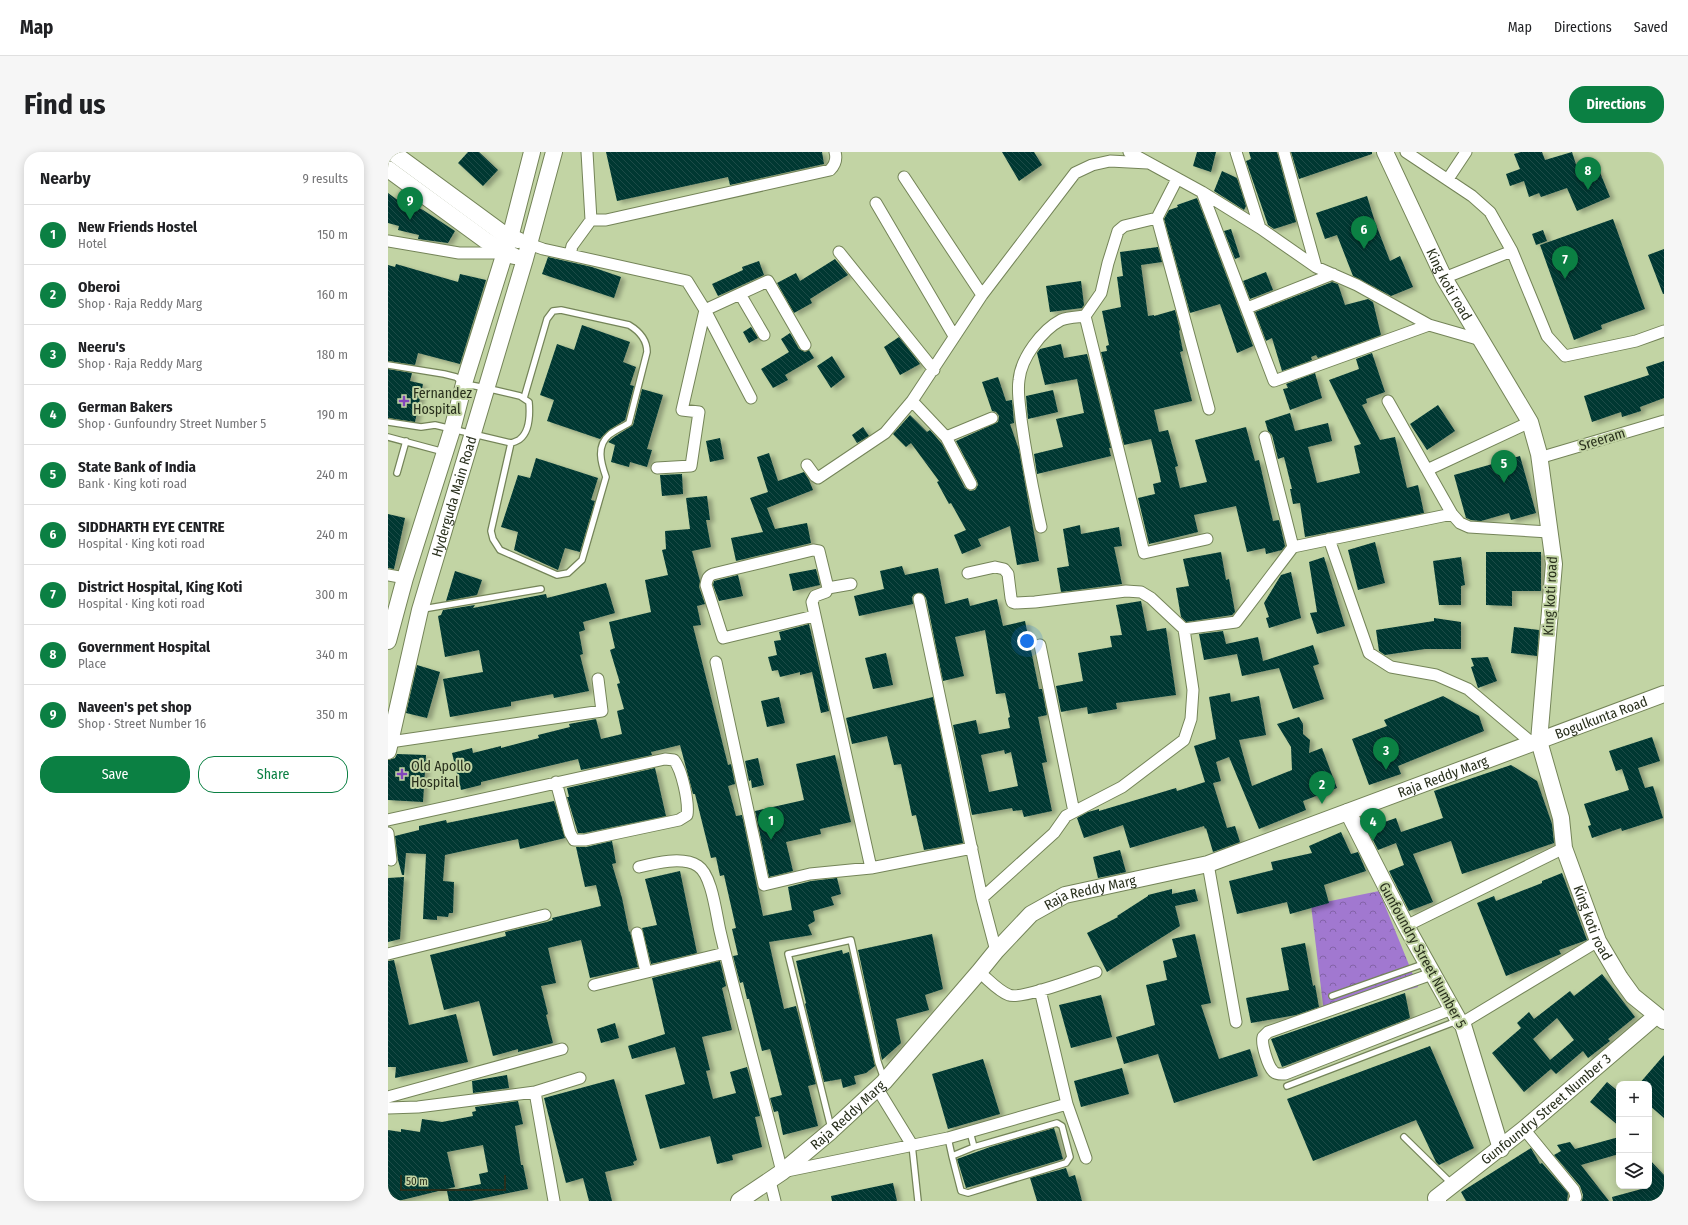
<!DOCTYPE html>
<html lang="en">
<head>
<meta charset="utf-8">
<style>
  body { margin:0; font-family:"Fira Sans Condensed",sans-serif; background:#f6f6f6; color:#202124 }
  .controls { position:absolute; right:12px; bottom:12px; display:grid; overflow:hidden; border-radius:8px; box-shadow:0 2px 10px #0003 }
  .controls button { width:36px; height:36px; display:grid; place-items:center; padding:0; border:0; border-bottom:1px solid #e0e0e0; background:#fff; color:#202124; font:20px sans-serif }
  .scale { position:absolute; left:12px; bottom:10px; width:106px; box-sizing:border-box; padding-left:4px; border:2px solid #282f1c; border-top:0; font-size:11px; line-height:14px; white-space:nowrap; color:#282f1c; -webkit-text-stroke:3px #c2d4a4; paint-order:stroke }
  .you { position:absolute; left:639px; top:489px; width:14px; height:14px; margin:-10px; border:3px solid #fff; border-radius:50%; background:#1a73e8; box-shadow:0 0 0 6px #1a73e833 }
  .badge { display:grid; place-items:center; width:26px; height:26px; border-radius:50%; background:#0b8043; color:#fff; font-size:13px; font-weight:700 }
  .pin { position:absolute; translate:-50% -33px; filter:drop-shadow(0 1px 2px #0008) }
  .pin::after { content:''; position:absolute; top:21px; width:14px; height:12px; background:inherit; clip-path:polygon(0 0,100% 0,50% 100%) }
  .list { margin:0; padding:0; list-style:none }
  h2 { display:flex; justify-content:space-between; align-items:center; height:52px; margin:0; padding:0 16px; font-size:17px }
  h2 small { font-size:13px; font-weight:400; color:#757577 }
  .list li { display:grid; grid-template-columns:26px 1fr auto; gap:12px; align-items:center; box-sizing:border-box; height:60px; padding:0 16px; border-top:1px solid #e0e0e0 }
  .list b { display:block; font-size:15px; white-space:nowrap }
  .list p { margin:0; font-size:13px; white-space:nowrap; color:#757577 }
  .list em { font-size:13px; font-style:normal; color:#757577 }
  .actions { display:flex; gap:8px; padding:12px 16px }
  .actions a { flex:1; padding:9px 0; border:1px solid #0b8043; border-radius:16px; text-align:center; font-size:14px; color:#0b8043 }
  .actions .main { background:#0b8043; color:#fff }
  .icon { flex:none; width:22px; height:22px; fill:none; stroke:currentColor; stroke-width:2; stroke-linecap:round; stroke-linejoin:round }
  .map { position:relative; flex:none; width:1276px; height:1049px; overflow:hidden; border-radius:16px }
  header { display:flex; align-items:center; gap:24px; box-sizing:border-box; height:56px; padding:0 20px; background:#fff; border-bottom:1px solid #e0e0e0 }
  header strong { font-size:19px }
  nav { display:flex; gap:22px; margin-inline-start:auto; font-size:14px }
  .intro { display:flex; align-items:center; justify-content:space-between; box-sizing:border-box; height:96px; padding:0 24px }
  h1 { margin:0; font-size:28px }
  .button { padding:10px 18px; border-radius:16px; background:#0b8043; color:#fff; font-size:14px; font-weight:700 }
  main { display:flex; gap:24px; padding:0 24px }
  aside { flex:1; background:#fff; border-radius:16px; box-shadow:0 2px 10px #0003 }
  .map>svg:first-child { display:block }
  .forest { fill:url(#forest-crowns) }
  .building { fill:url(#building-back-hatch); fill-rule:evenodd; filter:url(#shadow) }
  .lines { fill:none; stroke-linecap:round; stroke-linejoin:round }
  .lane-casing { stroke:#748458; stroke-width:8 }
  .street-casing { stroke:#748458; stroke-width:13 }
  .secondary-casing { stroke:#748458; stroke-width:18 }
  .lane { stroke:#fff; stroke-width:5.5 }
  .street { stroke:#fff; stroke-width:11 }
  .secondary { stroke:#fff; stroke-width:16 }
  .poi-dot { fill:#8346bc; stroke:#c2d4a4; stroke-width:1.5 }
  .labels { text-anchor:middle; stroke-width:4; stroke-linejoin:round; paint-order:stroke }
  .street-label { font-size:14px; fill:#282f1c; stroke:#c2d4a4 }
  .poi-label { font-size:14px; fill:#282f1c; stroke:#c2d4a4; text-anchor:start }
</style>
</head>
<body>
<header>
<strong>Map</strong>
<nav><a>Map</a><a>Directions</a><a>Saved</a></nav>
</header>
<div class="intro"><h1>Find us</h1><a class="button">Directions</a></div>
<main>
<aside>
<h2>Nearby<small>9 results</small></h2>
<ul class="list">
<li><span class="badge">1</span><div><b>New Friends Hostel</b><p>Hotel</p></div><em>150 m</em></li>
<li><span class="badge">2</span><div><b>Oberoi</b><p>Shop · Raja Reddy Marg</p></div><em>160 m</em></li>
<li><span class="badge">3</span><div><b>Neeru's</b><p>Shop · Raja Reddy Marg</p></div><em>180 m</em></li>
<li><span class="badge">4</span><div><b>German Bakers</b><p>Shop · Gunfoundry Street Number 5</p></div><em>190 m</em></li>
<li><span class="badge">5</span><div><b>State Bank of India</b><p>Bank · King koti road</p></div><em>240 m</em></li>
<li><span class="badge">6</span><div><b>SIDDHARTH EYE CENTRE</b><p>Hospital · King koti road</p></div><em>240 m</em></li>
<li><span class="badge">7</span><div><b>District Hospital, King Koti</b><p>Hospital · King koti road</p></div><em>300 m</em></li>
<li><span class="badge">8</span><div><b>Government Hospital</b><p>Place</p></div><em>340 m</em></li>
<li><span class="badge">9</span><div><b>Naveen's pet shop</b><p>Shop · Street Number 16</p></div><em>350 m</em></li>
</ul>
<div class="actions"><a class="main">Save</a><a>Share</a></div>
</aside>
<div class="map">
<svg width="1276" height="1049" viewBox="0 0 1276 1049">
  <defs>
    <pattern id="forest-crowns" width="20" height="18" patternUnits="userSpaceOnUse"><rect width="20" height="18" fill="#a178d0"/><path d="M2 6a3 3 0 1 1 6 0M12 15a3 3 0 1 1 6 0" fill="none" stroke="#8363a8"/></pattern>
    <pattern id="building-back-hatch" width="6" height="6" patternUnits="userSpaceOnUse"><rect width="6" height="6" fill="#003732"/><path d="M-1 5l2 2M0 0l6 6M5-1l2 2" fill="none" stroke="#1c4c47"/></pattern>
    <filter id="shadow"><feDropShadow dx="4.5" dy="2.5" stdDeviation="2" flood-color="#0004"/></filter>
  </defs>
  <rect width="100%" height="100%" fill="#c2d4a4"/>
  <path class="forest" d="M991 739 1030 835 936 861 923 753Z"/>
  <path class="building" d="M80 0H91L110 18 95 34 70 11Z
    M218 0H434L436 12 342 33 340 25 229 49Z
    M614 0H646L654 13 631 29Z
    M809 0H828L823 20 805 14Z
    M861 0H889L908 70 886 77 880 73 858 9 863 7Z
    M903 0H984V2L911 27Z
    M1133 0H1154L1157 8 1184 0 1192 25 1211 18 1222 45 1189 59 1179 36 1153 45 1151 41 1141 45 1136 29 1122 34 1118 22 1132 17 1126 2Z
    M834 19 849 26 858 54 856 58 826 39Z
    M0 41 15 52 16 48 35 58 67 79 60 91 30 87 31 83 10 78 11 74 0 71Z
    M979 44 987 70 1002 109 1012 104 1025 135 1003 144 965 124 949 83 937 87 928 61Z
    M809 46 865 194 849 201 832 152 802 161 776 67 781 58 790 55 789 53Z
    M1225 67 1257 157 1213 173 1214 177 1186 188 1152 93Z
    M843 77 852 105 847 107 836 79Z
    M1155 78 1159 89 1148 93 1144 82Z
    M770 95 774 110 753 113 760 164 766 163V164L787 158 792 178 791 179 795 199 792 200 804 249 766 258 771 280 780 278 790 314 787 315 792 336 819 330 807 288 858 275 867 309 871 308 885 369 891 368 897 394 894 398 878 402 877 396 859 400 848 354 806 363 810 380 761 392 750 346 767 342 765 332 773 330 771 320 763 287 736 293 713 200 719 199 718 194 721 193 714 159 733 155 729 125 735 124 732 100Z
    M1276 97V142H1275L1260 103Z
    M160 105 204 115 233 125 226 146 154 122Z
    M447 107 460 123 422 147 424 151 406 161 389 131 408 121 412 129Z
    M371 109 376 123 330 144 324 132 355 118 354 115Z
    M8 112 70 130 72 122 98 128 72 212 30 201 27 213 0 209V113L7 115Z
    M878 120 885 138 862 147 855 129Z
    M693 129 696 153 694 156 662 160 658 134Z
    M944 130 950 132 957 153 980 147 985 150 993 183 930 206 928 203 923 205 924 208 894 219 884 186 878 189 867 160Z
    M194 173 242 190 235 210 248 215 242 233 246 234 237 268 221 278 212 287 159 269 166 248 152 243 169 192 186 198Z
    M363 175 370 186 361 191 355 180Z
    M402 181 411 197 417 200 421 198 426 206 397 223 400 228 385 236 373 217 401 200 393 187Z
    M511 185 532 212 512 223 496 195Z
    M673 192 676 206 699 202 723 296H721L723 304 649 322 646 302 675 295 668 267 696 261 689 227 657 233 649 201 652 197Z
    M984 201 997 240 978 247 979 251 974 253 992 288 1007 285 1019 336 1030 333 1036 361 917 385 912 351 905 352 902 337H904L896 305 890 307 884 283 880 279 877 269 902 261 907 279 940 271 944 289 920 295 929 331 972 321 966 294 973 292 941 228 971 217 968 207Z
    M444 204 457 225 443 236 429 214Z
    M1276 209V246L1252 255 1253 259 1234 265 1233 260 1204 270 1196 244 1261 223 1258 215Z
    M0 217 24 221 22 229 35 232 27 270 0 266Z
    M927 221 934 246 902 258 895 237 900 236 898 232Z
    M610 225 618 249 624 248 626 271 622 272 631 298 651 409 629 413 622 374 590 387 593 394 574 402 566 383 578 378 563 351 561 352 549 330 551 329 523 291 518 295 505 282 522 263 539 280 542 278 554 292 577 336 582 339 587 338 590 333 589 329 568 289 610 270 611 264 608 260 604 259 594 230Z
    M254 237 275 243 259 297 264 298 259 315 242 310 241 315 223 310 227 293 220 290 226 285 245 273Z
    M665 238 670 260 640 267 638 244Z
    M1050 253 1067 279 1039 298 1022 272Z
    M475 275 481 284 469 291 464 283Z
    M332 286 336 307 322 310 318 289Z
    M381 301 390 329 416 320 421 328 425 338 379 356 387 377 419 371 423 391 348 409 343 386 375 380 362 346 380 340 369 305Z
    M1132 304 1148 361 1123 368 1121 361 1093 369 1083 368 1078 366 1066 323Z
    M148 306 210 326 203 348 207 349 192 400 177 396 170 418 126 398 130 380 113 375 130 323 142 326Z
    M294 322 295 342 274 344 272 323Z
    M319 344 322 368H318L323 395 304 399 312 429 311 435 317 452 309 454 313 473 305 474 340 613 343 612 347 632 340 634 348 664 354 663 375 764 404 758 400 735 423 729 449 726 453 742 443 745 446 753 425 759 427 769 420 773 424 783 381 790 396 857 408 854 428 932 420 934 430 974 395 983 390 959 386 960 382 946 394 943 382 897 374 899 361 847H359L355 830 352 831 345 804 350 803 344 777 348 776 336 723 332 724 328 705 323 706 307 642H305L292 593 263 600 264 603 193 618 190 607 93 630V633L73 638 64 601 84 596 85 601 113 594V596L151 586 150 583 182 575 181 572 208 567 213 587 234 582 229 559 236 557 229 532 232 531 222 498 227 496 221 470 263 460 257 428 280 423 274 398 278 397 277 379 302 377 298 346Z
    M0 362 17 366 6 417 0 416Z
    M692 373 693 382 731 375 734 394 726 395 734 432 673 440 669 416 681 414 675 377Z
    M987 390 997 431 970 438 960 398Z
    M833 400 838 428 841 427 847 460 844 463 798 470 793 465 788 436 801 434 795 407Z
    M1098 400H1153V439H1124V454L1098 453Z
    M936 405 957 474 929 482 922 461 929 460 921 410Z
    M1073 405 1077 433 1073 434V453H1051L1045 409Z
    M514 414 517 423 550 416 557 452 580 446 582 454 609 447 615 474 637 469 651 537H654L659 563 650 565 659 610 654 611 664 659 636 665 634 658 625 659 624 656 584 663 565 573 588 568 591 582 622 576 620 566 622 565 617 541 608 542 597 478 567 485 576 524 555 529 538 446 534 441 526 442 524 445 525 452 471 464 466 444 496 437 492 419ZM616 598 617 602 623 600 630 634 601 640 593 603Z
    M428 417 432 433 405 439 401 422Z
    M67 419 94 428 89 443 58 449Z
    M903 420 913 466 881 476 878 466 881 465 876 451 893 423Z
    M350 423 355 444 331 449 325 433 326 429Z
    M218 431 227 461 195 470 197 478 191 480 195 502 192 503 201 539 166 546 165 542 123 550V554L62 565 55 527 95 520 91 498 57 505 50 464 53 463 55 458 87 453 85 456 158 442 159 446Z
    M753 449 759 479 778 476 788 543 728 551 729 557 700 562 699 555 673 560 668 534 695 529 690 501 724 495 722 484 734 483 728 453Z
    M1046 466 1073 470V497H1037L997 503 991 499 988 478 1046 469Z
    M421 472 441 559 433 561 424 520 412 523V520L392 525 390 518 384 519 380 505 389 503 386 489 393 488 391 480Z
    M1126 475 1151 478 1149 504 1123 501Z
    M835 479 838 492 870 485 875 509 925 493 931 512 925 514 936 547 905 557 891 516 854 524 849 502 816 508 811 482Z
    M498 501 505 533 485 537 477 506Z
    M1100 505 1109 529 1090 536 1083 515 1086 514 1083 506Z
    M29 513 52 520 39 566 18 561Z
    M842 541 843 550 871 544 878 583 851 588 864 634 904 618 903 595 889 572 911 565 915 572V582L922 588 921 601 934 596 949 636 915 649 918 658 871 677 841 605 828 610 833 629 825 631 839 676 847 674 852 690 825 700 818 676 817 677 816 674 742 696 735 673 696 686 689 666 700 660 711 657V659L788 636 789 639 817 630 806 594 828 587 821 545Z
    M1055 544 1091 564 1096 579 1010 614 1013 622 981 633 964 587 999 574 996 568Z
    M391 545 397 571 379 575 373 549Z
    M545 545 575 691 536 698 528 663 524 664 513 612 506 613 499 584 464 592 458 566Z
    M1264 585 1272 609 1250 616 1257 636 1265 634 1275 666 1234 679 1233 676 1204 686 1200 674 1203 673 1196 652 1241 638 1234 617 1228 619 1221 599Z
    M9 602 38 603 35 650 0 648V608L7 606Z
    M447 603 463 670 432 677 433 682 398 690 405 719 381 725 367 659 416 648 408 612Z
    M370 606 376 633 364 636 363 628 361 629 357 609Z
    M1123 613 1149 629 1164 672 1166 691 1074 722 1063 689 1025 702 1045 750 1021 759 1001 719 1016 713 1008 691 990 698 979 676 1008 666 1013 680 1055 666 1046 639Z
    M267 616 278 664 196 681H190L179 645H181L179 636Z
    M166 649 177 686 132 697 130 687 57 703 55 729 66 730 65 761H61L60 765 49 764V768L35 767 38 702 18 701 16 723H14L10 708 7 684 31 678V674L58 668 59 671Z
    M953 680 963 702 970 700 978 719 936 733 941 751 902 762 899 750 849 762 841 729 885 718 883 710 924 701 921 694Z
    M224 689 228 711 224 712 234 746 241 780 242 779 250 815 202 826 193 788 160 796 168 831 153 834 160 862 158 863 165 891 130 900V897L105 904 91 849 56 858 42 803 118 784 117 780 159 770 165 768 164 766 213 754 208 733 197 735 188 695H198Z
    M732 698 738 720 710 726 705 705Z
    M292 719 309 801 263 812 254 776 269 773 257 727Z
    M1174 721 1199 788 1171 798 1173 802 1118 824 1089 751 1106 744 1108 749 1154 731V729Z
    M16 725 12 787 0 790V726Z
    M784 737V742L807 737 810 749 787 754 792 774 719 820 699 781 730 765 729 764 760 744V743Z
    M544 782 555 837 537 843 541 858 508 867 513 891 494 908 470 798Z
    M807 782 823 851 813 853 831 907 862 897 870 924 786 951 770 902 736 912 728 885 767 873 758 833 779 828 775 809 789 805 784 787Z
    M917 791 925 834 927 833 931 855 908 863 863 871 858 846 901 838 893 796Z
    M454 798 455 802 461 800 487 914 478 921 466 924 468 932 455 936 453 927 436 930 417 852 418 851 408 809Z
    M6 808 21 873 68 862 80 910 7 926 8 915H0V809Z
    M332 809 338 834 334 836 344 878 314 885 322 918 318 919 325 947 348 941 342 920 359 915 372 964 367 965 374 995 344 1003 345 1008 329 1012 322 984 272 997 257 943 297 932 287 895 244 907 240 894 277 882 264 826Z
    M1214 822 1247 865 1220 887 1222 889 1200 906 1195 899 1168 922 1163 917 1136 940 1104 901 1133 876 1129 871 1141 860 1146 867 1182 839 1186 844ZM1169 866 1186 888 1162 908 1145 887Z
    M1017 841 1022 866 894 915 883 887Z
    M713 843 724 885 683 896 671 853Z
    M227 871 231 886 213 891 209 877Z
    M1042 894 1086 996 1051 1013 1048 1010 1028 968 925 1009 899 947Z
    M1276 903V966L1261 953V932H1251Z
    M595 907 612 962 560 977 544 922Z
    M734 916 741 942 693 955 686 929Z
    M119 923 121 936 85 941 84 929Z
    M226 927 249 1008 245 1010 246 1013 217 1020 224 1049H201L195 1026 178 1031 156 946Z
    M1219 930 1231 940V974L1202 950Z
    M130 949 135 972 127 974 133 1013H135L140 1037 82 1049H61L59 1039 93 1032 91 1022 100 1020 95 993 59 1000 67 1035 10 1049H0V978L13 980V977L32 980 34 967 54 970 85 964 84 960 88 959 87 955Z
    M666 976 675 1007 578 1036 569 1007 602 995Z
    M1231 985V1002L1193 1013 1221 1049H1194L1195 1043 1192 1034 1166 1003 1173 999 1169 993 1182 990 1187 997Z
    M1143 996 1152 1012 1154 1011 1180 1041 1179 1049H1078L1073 1040Z
    M1261 1007 1276 1023V1049H1225L1224 1045 1261 1035Z
    M678 1016 681 1025 687 1023 694 1049H649L642 1026Z
    M505 1031 509 1049H444L443 1044Z"/>
  <g class="lines">
    <defs>
      <path id="lane" d="M0 213 56 222 68 225 77 232 98 236 132 244 141 250C142 262 142 279 132 287 130 289 126 290 123 291L47 273 33 275 0 270
        M0 285 56 300
        M123 291 103 379 105 387 112 398 169 423 180 421 194 408 218 325C213 311 208 294 221 283 227 278 235 275 241 271L259 200C259 188 251 179 241 173L173 158 165 159 159 167 136 246
        M9 321 18 289
        M35 457 153 437
        M944 844 1038 811
        M899 934 1069 869
        M443 976 400 802 463 788 490 910 496 927
        M582 980 586 995 564 1004 573 1039 580 1041 678 1011 682 1005 674 974 669 971 586 995
        M1016 985 1064 1032
        M560 986 564 1004
        M524 993 530 1049"/>
      <path id="street" d="M199 0 203 68H218L442 18C447 13 449 7 447 0
        M741 0 814 40 872 76 928 115 969 133 1041 173 1093 188
        M848 0 872 76
        M896 0 928 115
        M1018 0 1084 44 1102 60 1124 99 1159 184 1177 204 1248 189 1276 179
        M516 25 594 143
        M1060 27 1078 0
        M814 40 886 229 1041 173
        M488 51 566 184
        M769 66 821 257
        M0 89 71 101H116
        M141 92 155 97 299 129 317 158 363 246
        M451 100 546 218
        M182 103 184 94 203 68
        M1056 126 1124 99
        M352 142 376 183
        M859 156 945 122
        M697 164 756 401 819 387
        M524 249 558 285 583 332
        M1000 249 1064 362 1072 371 1081 375 1161 380
        M558 285 604 266
        M1151 306 1276 269
        M419 313 427 324 430 326 497 281 524 249 594 143 687 21 704 13 722 9 760 11
        M269 316 303 314 311 260 294 258 317 158 380 129 417 193
        M1039 318 1142 270
        M653 375C645 339 638 304 633 267 632 254 629 241 631 228 633 206 654 178 673 168 680 165 690 165 697 164L713 141 720 111 730 79 736 74 769 66 789 27
        M941 387 981 501 1003 515 1048 523 1080 537 1144 591
        M905 395 1064 362
        M580 421 607 415 616 417 620 422 623 446 624 450 627 451 647 450 738 439 753 440 763 446 796 477
        M0 423 17 426
        M440 436 463 432
        M531 447 594 746 608 799
        M426 464 335 486 318 433C319 427 320 424 325 422L425 398 431 399 440 436 438 440 427 444 424 450 483 716
        M652 493 686 660
        M328 510 376 733 422 722 483 716 584 696
        M2 590 214 559 210 527
        M0 668 277 607 286 608C294 618 301 650 299 663L291 668 197 688H186L182 681 168 630
        M0 681 3 708
        M820 712 848 870
        M251 715C267 711 295 704 310 714 324 723 328 762 332 779 351 860 374 940 394 1020L560 986 679 952 652 838
        M594 746 666 681 678 664 734 635 796 588 803 567 805 538 796 477 848 470 905 395 877 285
        M1018 774 1176 696
        M249 781 258 820
        M0 802 157 763
        M591 820C600 827 610 839 621 843 633 848 693 825 708 820
        M1044 822 880 880 875 885C873 892 880 914 885 919 888 923 893 922 897 922L1064 857
        M206 833 337 801
        M1074 871 1210 789
        M489 936 524 993
        M147 940 166 1049
        M0 945 174 897
        M679 952 698 1006
        M0 956 30 955 147 940 192 926
        M1136 977 1186 1038 1188 1045 1186 1049
        M382 1029 387 1049"/>
      <g id="secondary">
        <path d="M4 0 121 86 130 88"/>
        <path id="s1" d="M997 0 1056 126 1142 270 1151 302 1166 412 1151 589 1173 666 1176 696 1210 789 1232 826 1245 844 1276 869"/>
        <path d="M0 17 97 88 117 101 126 104"/>
        <path d="M0 489 17 426 64 278 77 228 124 78 144 0"/>
        <path id="s2" d="M0 599 32 458 137 107 166 0"/>
        <path d="M960 660 1018 774 1071 869 1075 873 1113 997"/>
        <path id="s3" d="M351 1049 394 1020 443 979 496 930 591 820 608 799 643 762 677 743 820 712 1276 542"/>
        <path id="s4" d="M1050 1049 1048 1046 1136 977 1268 864"/>
      </g>
    </defs>
    <use href="#lane" class="lane-casing"/>
    <use href="#street" class="street-casing"/>
    <use href="#secondary" class="secondary-casing"/>
    <use href="#lane" class="lane"/>
    <use href="#street" class="street"/>
    <use href="#secondary" class="secondary"/>
  </g>
  <g class="poi-dot">
    <path d="M14 243h4v4h4v4h-4v4h-4v-4h-4v-4h4z"/>
    <path d="M12 616h4v4h4v4h-4v4h-4v-4h-4v-4h4z"/>
  </g>
  <g class="labels">
    <g class="street-label">
      <text dy="5" stroke="none"><textPath href="#s1" startOffset="147">King koti road</textPath></text>
      <text transform="translate(1214 287) rotate(-17)" y="5">Sreeram</text>
      <text dy="5" stroke="none"><textPath href="#s2" startOffset="263">Hyderguda Main Road</textPath></text>
      <text transform="translate(1162 444) rotate(-87)" y="5">King koti road</text>
      <text dy="5" stroke="none"><textPath href="#s3" startOffset="1016">Bogulkunta Road</textPath></text>
      <text dy="5" stroke="none"><textPath href="#s3" startOffset="847">Raja Reddy Marg</textPath></text>
      <text dy="5" stroke="none"><textPath href="#s3" startOffset="475">Raja Reddy Marg</textPath></text>
      <text dy="5" stroke="none"><textPath href="#s1" startOffset="819">King koti road</textPath></text>
      <text transform="translate(1035 803) rotate(61)" y="5">Gunfoundry Street Number 5</text>
      <text dy="5" stroke="none"><textPath href="#s4" startOffset="145">Gunfoundry Street Number 3</textPath></text>
      <text dy="5" stroke="none"><textPath href="#s3" startOffset="139">Raja Reddy Marg</textPath></text>
    </g>
    <g class="poi-label">
      <text x="25" y="246">Fernandez<tspan x="25" dy="16">Hospital</tspan></text>
      <text x="23" y="619">Old Apollo<tspan x="23" dy="16">Hospital</tspan></text>
    </g>
  </g>
</svg>
<div class="controls">
<button>+</button>
<button>−</button>
<button><svg class="icon" aria-label="layers" viewBox="0 0 24 24"><path d="M12 4l9 5-9 5-9-5zM3 14l9 5 9-5"/></svg></button>
</div>
<div class="scale">50 m</div>
<div class="you"></div>
<div class="pin badge" style="left:383px;top:688px">1</div>
<div class="pin badge" style="left:934px;top:652px">2</div>
<div class="pin badge" style="left:998px;top:618px">3</div>
<div class="pin badge" style="left:985px;top:689px">4</div>
<div class="pin badge" style="left:1116px;top:331px">5</div>
<div class="pin badge" style="left:976px;top:97px">6</div>
<div class="pin badge" style="left:1177px;top:127px">7</div>
<div class="pin badge" style="left:1200px;top:38px">8</div>
<div class="pin badge" style="left:22px;top:68px">9</div>
</div>
</main>
</body>
</html>
